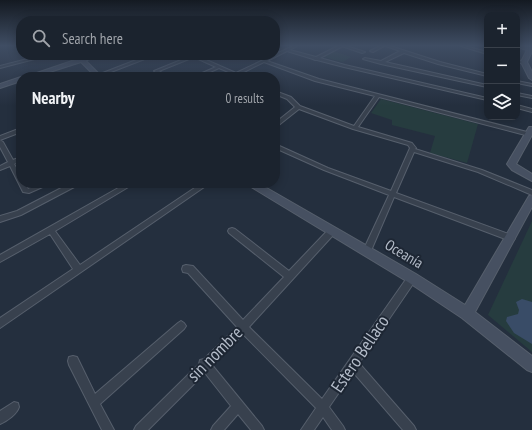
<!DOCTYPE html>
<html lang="en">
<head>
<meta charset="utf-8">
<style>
  body { margin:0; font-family:"PT Sans Narrow",sans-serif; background:#242b36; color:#f1f3f6 }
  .controls { position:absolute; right:12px; top:12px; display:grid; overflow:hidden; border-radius:8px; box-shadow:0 2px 10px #0003 }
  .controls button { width:36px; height:36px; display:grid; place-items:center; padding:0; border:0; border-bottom:1px solid #39404a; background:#1b232e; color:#f1f3f6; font:20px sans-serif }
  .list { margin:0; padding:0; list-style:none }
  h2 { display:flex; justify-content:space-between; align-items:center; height:52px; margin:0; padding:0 16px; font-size:17px }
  h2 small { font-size:13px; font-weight:400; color:#a0a4aa }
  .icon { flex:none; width:22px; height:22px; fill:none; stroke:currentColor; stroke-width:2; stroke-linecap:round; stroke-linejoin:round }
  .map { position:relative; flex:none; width:532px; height:430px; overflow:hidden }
  .search { position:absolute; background:#1b232e; box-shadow:0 2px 10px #0003; left:16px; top:16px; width:264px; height:44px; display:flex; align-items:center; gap:10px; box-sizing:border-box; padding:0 14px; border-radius:16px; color:#a0a4aa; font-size:15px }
  .panel { position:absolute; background:#1b232e; box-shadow:0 2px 10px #0003; left:16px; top:72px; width:264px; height:116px; border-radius:16px }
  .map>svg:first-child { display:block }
  .green { fill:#263c3f }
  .water { fill:#394c67 }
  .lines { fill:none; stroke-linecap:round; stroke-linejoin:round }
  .street-casing { stroke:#565f6c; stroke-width:2 }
  .secondary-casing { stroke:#565f6c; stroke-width:2 }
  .street { fill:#38414e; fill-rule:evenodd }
  .secondary { fill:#465061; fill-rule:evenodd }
  .labels { text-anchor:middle; stroke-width:4; stroke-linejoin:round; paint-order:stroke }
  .street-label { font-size:15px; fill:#b4bcc9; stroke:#1d2633 }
  .near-street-label { font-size:18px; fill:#b4bcc9; stroke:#1d2633 }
</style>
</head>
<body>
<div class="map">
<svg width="532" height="430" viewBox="0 0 532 430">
  <rect width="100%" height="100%" fill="#242f3e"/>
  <path class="green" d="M333 51 351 57 343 62 323 57Z
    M381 99 478 124 467 163 430 153 435 136 392 125V120L371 113Z
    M532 221V352L488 315Z"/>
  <path class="water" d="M522 299 532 302V344L514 333 506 321 507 317 518 314 519 310 516 302Z"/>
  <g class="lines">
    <defs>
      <path id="street" d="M293 46H297L290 50 316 57 338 46H342L341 47 320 58 345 65 487 98V100L344 67 317 60H315L313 59 287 51 267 61 319 79 531 133V135L529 136 379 97 358 127 412 143 416 148 415 149 482 170 532 190V195L478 172 414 152 396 193 514 236 515 238 514 240 511 241 508 240 394 197 370 253 367 254 364 253 363 251 389 195 324 170 275 148V144L328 168 391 191 410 148 408 145 353 129 299 109 275 128V123L295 107 287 99 275 94V91L291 97 300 106 354 126 375 96 315 81 264 62 240 74 239 76 229 77 233 74 219 68 199 77H193L216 67 194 57 159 71 169 77H164L154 71 191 56 190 55H195L236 73Z
        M342 46H346L365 52 362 53Z
        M380 46H384L373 52 370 51Z
        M386 46H390L440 62 487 74V76L438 64 404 53 385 62 487 85V87L381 64 363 59 365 58 381 61 400 51Z
        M461 46H465L487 52V54Z
        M43 55H50L0 68V66Z
        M94 55H100L82 62 79 61Z
        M149 55H155L98 77 95 76Z
        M517 60 525 62 526 63 524 64 517 62Z
        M517 81 532 84V86L517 83Z
        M517 93 532 96V98L517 95Z
        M517 105 532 109V112L517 108Z
        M21 128V132L0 140V136Z
        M0 140 3 142 13 160 21 157V161L14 164 21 176V183H25L28 189 40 183H48L47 185 29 193 23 192 10 166 0 170V166L8 162 0 147Z
        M71 183H79L78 185 21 215 0 222V216L17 211Z
        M127 183H135L55 231 80 265 202 183H210L0 328V318L73 269 50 234 0 262V255Z
        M232 228 235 229 289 271 329 229H335L336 231 335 233 249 327 322 399 409 275 412 274 415 275 416 278 415 281 359 363 414 426 416 430H403L353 372 329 407 343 426 345 430H332L323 417 314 430H301L316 408 243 334 212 365 262 426 264 430H251L238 414 224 430H211L213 426 231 406 205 373 148 430H134L136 426 199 364 200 360 204 359 237 327 188 273 183 272 182 269 183 266 186 265 193 266 243 320 284 277 229 233 228 231 229 229Z
        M181 321 184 323 186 326 184 329 100 404 114 430H102L69 365 68 361 69 357 73 356 77 357 95 394 178 323Z
        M14 402 18 403 19 407C17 414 7 421 0 424V411Z"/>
      <path id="secondary" d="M517 46 529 47 532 46V51L527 62 532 72V80L529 78 521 62 527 50 517 47Z
        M74 55H80L102 77H96L81 62 34 77H25L78 59Z
        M21 77V81L0 88V84Z
        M529 127H532V135L516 164 532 174V181L512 170 507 164Z
        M246 183H258L416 274 465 305 529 196 532 195V207L475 312 532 356V372L527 370 462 318 408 282 248 185Z"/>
    </defs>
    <use href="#street" class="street-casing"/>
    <use href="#secondary" class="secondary-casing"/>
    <use href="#street" class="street"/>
    <use href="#secondary" class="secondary"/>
  </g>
  <linearGradient id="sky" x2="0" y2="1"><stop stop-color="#141a22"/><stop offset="0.43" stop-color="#3f4d63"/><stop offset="1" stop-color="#3f4d63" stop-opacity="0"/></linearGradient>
  <rect width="532" height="106" fill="url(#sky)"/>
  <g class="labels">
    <g class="street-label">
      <text transform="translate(404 254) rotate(31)" y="5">Oceanía</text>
    </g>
    <g class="near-street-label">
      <text transform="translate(215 354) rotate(-45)" y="6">sin nombre</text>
      <text transform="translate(360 354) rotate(-56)" y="6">Estero Bellaco</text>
    </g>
  </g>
</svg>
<div class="controls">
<button>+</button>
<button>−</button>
<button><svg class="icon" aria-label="layers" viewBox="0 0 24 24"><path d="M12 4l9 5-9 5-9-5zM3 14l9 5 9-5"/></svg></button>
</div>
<div class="search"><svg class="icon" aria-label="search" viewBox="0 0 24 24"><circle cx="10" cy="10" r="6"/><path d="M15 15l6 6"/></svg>Search here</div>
<section class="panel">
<h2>Nearby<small>0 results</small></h2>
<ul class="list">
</ul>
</section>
</div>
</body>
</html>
